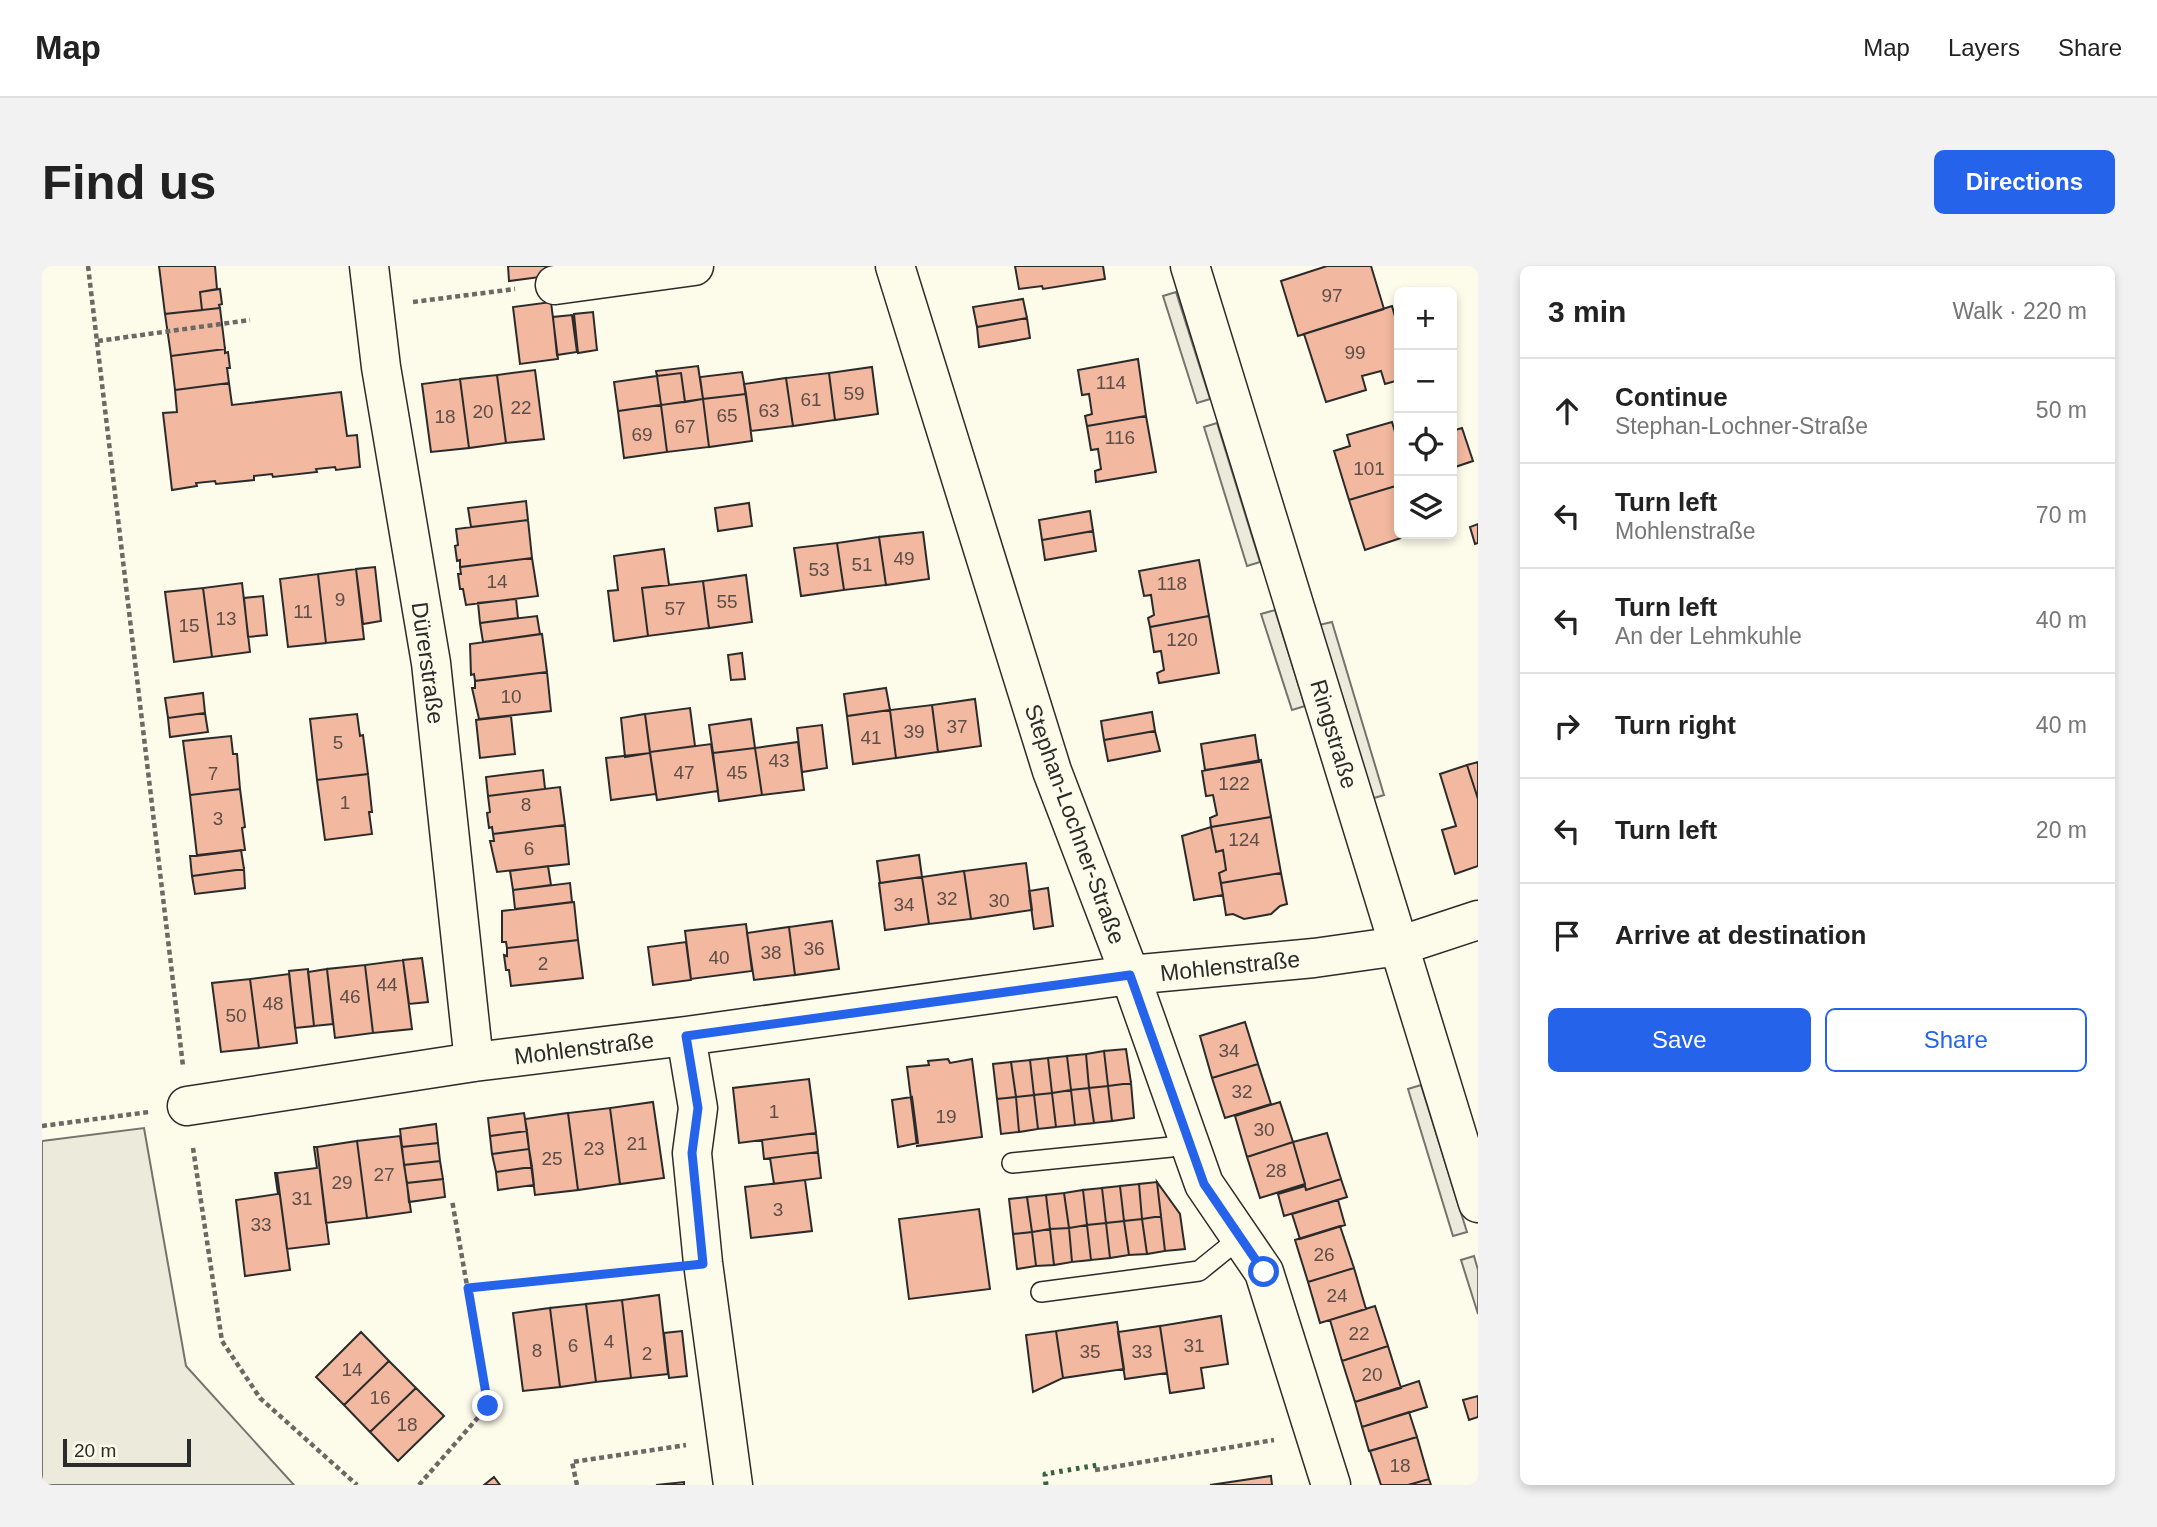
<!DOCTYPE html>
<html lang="en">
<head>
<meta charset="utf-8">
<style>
  body { margin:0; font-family:Arial,sans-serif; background:#f2f2f2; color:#222 }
  .controls { position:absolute; right:21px; top:21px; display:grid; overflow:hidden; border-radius:10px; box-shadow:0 4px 10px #0003 }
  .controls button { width:63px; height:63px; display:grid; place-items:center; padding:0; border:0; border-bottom:2px solid #e0e0e0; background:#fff; color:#222; font:35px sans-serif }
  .scale { position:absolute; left:21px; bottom:18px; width:128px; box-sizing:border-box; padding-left:7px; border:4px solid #2b2b2b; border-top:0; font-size:19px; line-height:24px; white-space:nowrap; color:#2b2b2b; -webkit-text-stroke:5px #fdfbea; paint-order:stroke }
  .stop { position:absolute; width:21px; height:21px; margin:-16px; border:5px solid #2563eb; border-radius:50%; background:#fff }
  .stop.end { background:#2563eb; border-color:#fff; box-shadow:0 2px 7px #0008 }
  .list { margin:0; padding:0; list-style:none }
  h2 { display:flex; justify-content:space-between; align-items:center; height:91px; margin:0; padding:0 28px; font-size:30px }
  h2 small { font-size:23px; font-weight:400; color:#767676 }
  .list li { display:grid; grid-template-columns:46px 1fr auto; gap:21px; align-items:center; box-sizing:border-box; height:105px; padding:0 28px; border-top:2px solid #e0e0e0 }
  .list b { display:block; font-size:26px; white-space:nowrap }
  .list p { margin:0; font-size:23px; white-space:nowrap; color:#767676 }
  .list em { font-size:23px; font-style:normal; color:#767676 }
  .actions { display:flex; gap:14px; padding:21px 28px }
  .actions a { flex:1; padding:16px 0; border:2px solid #2563eb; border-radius:10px; text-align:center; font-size:24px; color:#2563eb }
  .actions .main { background:#2563eb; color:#fff }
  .icon { flex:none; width:38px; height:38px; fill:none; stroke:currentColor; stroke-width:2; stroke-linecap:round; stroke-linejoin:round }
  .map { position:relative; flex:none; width:1436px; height:1219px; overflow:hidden; border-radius:10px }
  header { display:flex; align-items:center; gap:42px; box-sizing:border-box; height:98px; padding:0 35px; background:#fff; border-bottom:2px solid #e0e0e0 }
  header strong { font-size:33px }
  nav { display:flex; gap:38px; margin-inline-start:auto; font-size:24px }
  .intro { display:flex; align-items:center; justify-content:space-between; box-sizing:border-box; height:168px; padding:0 42px }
  h1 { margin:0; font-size:49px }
  .button { padding:18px 32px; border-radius:10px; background:#2563eb; color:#fff; font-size:24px; font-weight:700 }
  main { display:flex; gap:42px; padding:0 42px }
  aside { flex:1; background:#fff; border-radius:10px; box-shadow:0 4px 10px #0003 }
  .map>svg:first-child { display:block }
  .green { fill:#ecebdb; stroke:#74746e; stroke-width:2 }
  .parking { fill:#eceadb; stroke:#74746e; stroke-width:2 }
  .building { fill:#f2b8a0; stroke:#2b2b2b; stroke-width:2 }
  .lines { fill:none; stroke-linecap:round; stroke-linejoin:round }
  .lane-casing { stroke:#2b2b2b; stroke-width:22 }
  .street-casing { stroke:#2b2b2b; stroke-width:41 }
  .path { stroke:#6a6964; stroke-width:4.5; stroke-dasharray:5 3.5; stroke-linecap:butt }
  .lane { stroke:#fdfbea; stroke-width:19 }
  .street { stroke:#fdfbea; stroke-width:38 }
  .hedge { stroke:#34623c; stroke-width:5; stroke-dasharray:3.5 5; stroke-linecap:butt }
  .route { stroke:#2563eb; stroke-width:9 }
  .labels { text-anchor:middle; stroke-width:5; stroke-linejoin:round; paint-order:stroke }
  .number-label { font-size:19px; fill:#5d4e48 }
  .street-label { font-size:23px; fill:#2b2b2b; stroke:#fdfbea }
</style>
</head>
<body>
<header>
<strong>Map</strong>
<nav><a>Map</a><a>Layers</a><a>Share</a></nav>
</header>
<div class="intro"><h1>Find us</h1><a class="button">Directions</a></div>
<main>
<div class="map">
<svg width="1436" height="1219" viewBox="0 0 1436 1219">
  <rect width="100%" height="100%" fill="#fdfbea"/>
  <path class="green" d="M102 862 144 1100 252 1219H0V875Z"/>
  <path class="parking" d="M1134 26 1168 133 1155 137 1121 30Z
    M1175 157 1218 296 1205 300 1162 161Z
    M1233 344 1263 440 1250 444 1219 348Z
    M1290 356 1342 529 1329 533 1277 359Z
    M1379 819 1425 966 1411 970 1366 823Z
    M1432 990 1436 1004V1048L1419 994Z"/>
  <path class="building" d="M117 0H173L175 23 158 26 160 44 123 48Z
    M466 0H505L506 10 467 15Z
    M973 0H1061L1063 13 1001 23 1000 20 977 23Z
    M1285 0H1329L1342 43 1256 70 1239 15Z
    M178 23 180 38 177 39 178 42 160 44 158 26Z
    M981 33 985 52 935 61 931 41Z
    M509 36 516 93 478 98 471 41Z
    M1350 40 1357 65V114L1343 118 1339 105 1320 110 1324 124 1284 136 1262 68Z
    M178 42 183 83 129 90 123 48Z
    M551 46 555 84 536 87 532 48Z
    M530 49 535 86 515 89 511 51Z
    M985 52 988 72 937 81 935 61Z
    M183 83V87L186 86 188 102H185L187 117 133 124 129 90Z
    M1096 93 1104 150 1045 160 1043 150 1050 148 1047 128 1040 129 1036 104Z
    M656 100 661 133 643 136 639 107 615 110 614 105Z
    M830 101 836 148 793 154 787 107Z
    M493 104 502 173 464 177 455 109Z
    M700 106 704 128 661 133 658 111Z
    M639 107 643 136 619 139 615 110Z
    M787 107 793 154 751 160 744 112Z
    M455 109 464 177 427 182 418 113Z
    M615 110 619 139 576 145 572 116Z
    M744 112 751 160 709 165 702 118Z
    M418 113 427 182 389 186 380 118Z
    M187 117 190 139 299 126 305 170 315 169 318 201 294 204 293 201 274 203 275 206 231 211 230 208 212 210V214L174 218 173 215 154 217 155 220 130 224 121 147 135 146 133 124Z
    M704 128 710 175 667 181 661 133Z
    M661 133 667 181 625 186 619 139Z
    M619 139 625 186 582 192 576 145Z
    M1104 150 1114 206 1054 216 1053 205 1059 203 1056 183 1049 184 1045 160Z
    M1350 156 1357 179V219L1307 234 1292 185 1308 180 1305 169Z
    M1420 162 1431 195 1410 202V165Z
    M1357 219V268L1368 269 1323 284 1307 234Z
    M484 235 486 254 429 261 426 242Z
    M707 237 710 260 676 265 673 242Z
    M1048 245 1051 265 1000 274 997 254Z
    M486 254 490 292 418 301V294L415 295 413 280 416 279 414 263Z
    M1436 258V277L1433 278 1428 261Z
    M1051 265 1054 285 1003 294 1000 274Z
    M881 266 887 313 844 319 837 271Z
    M837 271 844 319 802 324 795 277Z
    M795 277 802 324 759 330 752 282Z
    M622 283 627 319 600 322 606 370 572 375 566 325 576 324 572 290Z
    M490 292 496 330 424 339 421 323H418L416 308H419L418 301Z
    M1157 294 1167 350 1108 361 1106 352 1112 349 1109 329 1102 330 1097 305Z
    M333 301 339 355 321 358 314 303Z
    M314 303 322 373 284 377 276 308Z
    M276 308 284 377 246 381 238 313Z
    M704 309 710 356 667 362 661 315Z
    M661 315 667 362 606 370 600 322Z
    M200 317 208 386 170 391 161 322Z
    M161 322 170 391 132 396 123 326Z
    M221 330 225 369 206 371 202 332Z
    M474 333 476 352 438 357 436 337Z
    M495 350 498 368 441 376 438 357Z
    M1167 350 1177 407 1117 417 1115 407 1122 404 1119 385 1112 386 1108 361Z
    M500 368 505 406 433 415 432 408 429 409 428 378Z
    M700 387 703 413 689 414 686 389Z
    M505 406 509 445 437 453 430 422H433V415Z
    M844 422 848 444 805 450 802 428Z
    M161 427 163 447 126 452 123 432Z
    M933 433 939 480 896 486 890 439Z
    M890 439 896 486 854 492 848 444Z
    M648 442 653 480 608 486 603 448Z
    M848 444 854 492 811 498 805 450Z
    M1110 446 1113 465 1062 474 1059 455Z
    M163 447 166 466 128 471 126 452Z
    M315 448 318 470 321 469 326 508 275 514 268 453Z
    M603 448 608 487 583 491 579 452Z
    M469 450 473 488 438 492 434 454Z
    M709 453 713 482 671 487 667 459Z
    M780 459 785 502 760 506 755 462Z
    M1113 465 1118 485 1066 495 1062 474Z
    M1213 469 1217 496 1163 504 1159 478Z
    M189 470 191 488H195L198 523 148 529 141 475Z
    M756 476 762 524 720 529 713 482Z
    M669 478 676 525 615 534 608 486Z
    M713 482 720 529 677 535 671 487Z
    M608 487 614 528 569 534 564 492Z
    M1219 494 1229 551 1169 561 1168 552 1175 549 1171 529 1164 530 1160 505Z
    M1436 496V533L1425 499Z
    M1425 499 1436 533V600L1413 608 1400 564 1414 560 1398 508Z
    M501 504 503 523 446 530 444 511Z
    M326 508 330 546H327L330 568 283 574 275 514Z
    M518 521 523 559 451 568 450 561 447 562 445 547 448 546 446 530Z
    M198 523 203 561 200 562 203 584 155 590 148 529Z
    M1229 551 1239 607 1179 617 1177 607 1184 604 1181 584 1174 586 1169 561Z
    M523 559 527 598 455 606 448 575H452L451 568Z
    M1169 561 1174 586 1181 584 1184 604 1177 607 1181 629 1152 634 1140 570Z
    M199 584 202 603 150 610 148 590Z
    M877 589 880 611 838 617 835 595Z
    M984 597 990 644 929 653 922 605Z
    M506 600 509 619 471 624 468 605Z
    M202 603 203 622 153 628 150 610Z
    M922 605 929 653 887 658 880 611Z
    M1239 607 1245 638 1238 640 1229 648 1202 653 1191 648 1184 649 1179 617Z
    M880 611 887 658 843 664 837 617Z
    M528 617 530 636 473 643 471 624Z
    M1006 622 1011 660 992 663 987 625Z
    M532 636 536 674 465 682 464 676H460V645Z
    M790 655 797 703 753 709 747 661Z
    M704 658 710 705 649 713 643 665Z
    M747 661 753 709 712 714 705 667Z
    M536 674 541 712 469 720 467 704H464L462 689 465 690V682Z
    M644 676 649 714 611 719 606 681Z
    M380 692 386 736 367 738 361 694Z
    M361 694 370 763 331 767 323 699Z
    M323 699 331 767 293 772 285 703Z
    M266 703 272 760 253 762 247 705Z
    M285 703 291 758 272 760 266 706Z
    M247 708 255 777 217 782 208 713Z
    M208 713 217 782 179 786 170 717Z
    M1203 756 1216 798 1170 812 1158 770Z
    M1084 783 1089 817 1066 820 1062 785Z
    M1062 785 1066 820 1047 822 1044 788Z
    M1044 788 1047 822 1029 824 1025 790Z
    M1025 790 1029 824 1010 827 1006 792Z
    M1006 792 1010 827 992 829 988 794Z
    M906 793 908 797 930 793 940 871 875 880 865 801 887 799 886 795Z
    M988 794 992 829 974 831 969 796Z
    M969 796 974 831 955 833 951 798Z
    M1216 798 1229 838 1183 852 1170 812Z
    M767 813 774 867 697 877 691 822Z
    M1089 817 1092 852 1070 855 1066 820Z
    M1066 820 1070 855 1052 857 1047 822Z
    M1047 822 1052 857 1033 859 1029 824Z
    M1029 824 1033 859 1014 861 1010 827Z
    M1010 827 1014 861 996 863 992 829Z
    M992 829 996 863 977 866 974 831Z
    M870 831 876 877 856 881 850 834Z
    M974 831 977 866 959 868 955 833Z
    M611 836 622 912 578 918 568 842Z
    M1238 836 1251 876 1205 891 1193 850Z
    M568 842 578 918 536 924 526 847Z
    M482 847 485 865 448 870 446 852Z
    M526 847 536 924 493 929 483 853Z
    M394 858 396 877 360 881 358 863Z
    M485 865 487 883 450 888 448 870Z
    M774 867 776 886 722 893 720 874Z
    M1285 867 1299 913 1264 924 1263 920 1236 928 1263 918 1251 876Z
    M358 870 369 946 325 952 315 875Z
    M315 875 325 952 284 957 275 881Z
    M1251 876 1263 918 1218 932 1205 891Z
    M396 877 398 895 362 899 360 881Z
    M272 881H275L287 978 245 983 235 907 275 902Z
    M487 883 490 901 454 906 450 888Z
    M776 886 779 912 732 918 728 892Z
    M398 895 401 913 365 917 362 899Z
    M490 901 492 919 456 924 454 906Z
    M233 907H235L248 1004 203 1010 194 934 236 928Z
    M401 913 403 931 367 936 365 917Z
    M1299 913 1305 931 1242 950 1236 928 1263 920 1264 924Z
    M763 914 770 965 709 972 703 921Z
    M1115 916 1119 950 1100 953 1097 918Z
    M1115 916 1138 948 1143 983 1123 985Z
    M1097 918 1100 953 1082 955 1078 920Z
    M1078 920 1082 955 1064 957 1060 922Z
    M1060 922 1064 957 1045 959 1041 924Z
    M1041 924 1045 959 1027 962 1022 927Z
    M1022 927 1027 962 1008 963 1004 929Z
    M1004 929 1008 963 990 966 985 931Z
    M985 931 990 966 971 968 967 933Z
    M1296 934 1303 959 1258 973 1250 948Z
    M937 943 948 1023 867 1033 857 953Z
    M1119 950 1123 985 1105 988 1100 953Z
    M1100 953 1105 988 1087 989 1082 955Z
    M1082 955 1087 989 1068 992 1064 957Z
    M1064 957 1068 992 1049 994 1045 959Z
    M1045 959 1049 994 1030 996 1027 962Z
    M1298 960 1312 1002 1266 1016 1253 974Z
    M1027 962 1030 996 1012 999 1008 963Z
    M1008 963 1012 999 994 1000 990 966Z
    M990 966 994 1000 975 1003 971 968Z
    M1312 1002 1324 1043 1278 1057 1266 1016Z
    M617 1029 626 1108 589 1112 580 1034Z
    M580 1034 589 1112 554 1116 544 1038Z
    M544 1038 554 1116 518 1121 508 1042Z
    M1333 1040 1346 1080 1300 1095 1288 1054Z
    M508 1042 518 1121 481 1125 471 1047Z
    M1179 1050 1186 1098 1159 1102 1162 1122 1128 1127 1118 1060Z
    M1075 1056 1082 1103 1021 1112 1014 1065Z
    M1118 1060 1125 1107 1083 1113 1076 1066Z
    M640 1065 645 1110 627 1112 622 1067Z
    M1014 1065 1021 1112 991 1126 984 1069Z
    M319 1066 347 1095 302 1139 274 1111Z
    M1346 1080 1359 1122 1313 1136 1300 1095Z
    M347 1095 374 1122 328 1166 302 1139Z
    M1377 1115 1385 1141 1320 1161 1313 1136Z
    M374 1122 402 1150 356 1195 328 1166Z
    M1436 1130V1151L1427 1154 1421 1134Z
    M1367 1146 1375 1171 1327 1185 1320 1161Z
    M1375 1171 1387 1213 1366 1219H1339L1328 1185Z
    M1229 1210 1230 1219H1168Z
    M452 1211 458 1219H442Z
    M1387 1213 1389 1219H1366Z
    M642 1216V1219H614Z"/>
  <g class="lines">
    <defs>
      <path id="lane" d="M970 897 1129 881 1146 873
        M999 1026 1157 1005 1199 971"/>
      <path id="street" d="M327 0 339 101 389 397 432 796
        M853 0 1010 505 1088 709 1162 918 1222 1006 1289 1219
        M1148 0 1436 937
        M513 19 652 0
        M644 770 656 842 650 887 661 997 691 1219
        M145 840 432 796 644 770 1088 709 1272 692 1357 680 1436 654"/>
    </defs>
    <use href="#lane" class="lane-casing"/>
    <use href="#street" class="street-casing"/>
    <path class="path" d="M46 0 141 800
      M371 36 473 23
      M56 75 208 54
      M0 860 107 846
      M151 882 180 1075 218 1132 315 1219
      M426 1022 620 1002
      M1053 1204 1232 1174
      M377 1219 446 1140 410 934
      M535 1219 530 1196 644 1179"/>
    <use href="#lane" class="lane"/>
    <use href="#street" class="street"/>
    <path class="hedge" d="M1004 1219 1003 1208 1056 1199"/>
  </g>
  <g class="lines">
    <path class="route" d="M446 1140 426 1022 661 998 650 887 656 842 644 770 1088 709 1162 918 1222 1006"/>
  </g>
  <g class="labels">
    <g class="number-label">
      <text x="1290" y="36">97</text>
      <text x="1313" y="93">99</text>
      <text x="1069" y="123">114</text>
      <text x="812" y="134">59</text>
      <text x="769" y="140">61</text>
      <text x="479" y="148">22</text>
      <text x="727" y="151">63</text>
      <text x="441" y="152">20</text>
      <text x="685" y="156">65</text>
      <text x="403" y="157">18</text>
      <text x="643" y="167">67</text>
      <text x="600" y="175">69</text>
      <text x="1078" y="178">116</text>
      <text x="1327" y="209">101</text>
      <text x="862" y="299">49</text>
      <text x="820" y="305">51</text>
      <text x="777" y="310">53</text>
      <text x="455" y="322">14</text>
      <text x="1130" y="324">118</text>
      <text x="298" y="340">9</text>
      <text x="685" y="342">55</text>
      <text x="633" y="349">57</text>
      <text x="261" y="352">11</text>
      <text x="184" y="359">13</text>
      <text x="147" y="366">15</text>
      <text x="1140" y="380">120</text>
      <text x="469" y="437">10</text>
      <text x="915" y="467">37</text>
      <text x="872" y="472">39</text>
      <text x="829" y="478">41</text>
      <text x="296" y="483">5</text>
      <text x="737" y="501">43</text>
      <text x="642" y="513">47</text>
      <text x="695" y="513">45</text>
      <text x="171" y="514">7</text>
      <text x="1192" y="524">122</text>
      <text x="303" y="543">1</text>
      <text x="484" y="545">8</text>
      <text x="176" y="559">3</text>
      <text x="1202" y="580">124</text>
      <text x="487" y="589">6</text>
      <text x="905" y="639">32</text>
      <text x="957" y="641">30</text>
      <text x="862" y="645">34</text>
      <text x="772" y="689">36</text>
      <text x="729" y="693">38</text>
      <text x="677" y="698">40</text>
      <text x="501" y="704">2</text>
      <text x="345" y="725">44</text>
      <text x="308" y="737">46</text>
      <text x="231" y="744">48</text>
      <text x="194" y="756">50</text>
      <text x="1187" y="791">34</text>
      <text x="1200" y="832">32</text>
      <text x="732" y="852">1</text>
      <text x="904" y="857">19</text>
      <text x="1222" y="870">30</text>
      <text x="595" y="884">21</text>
      <text x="552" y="889">23</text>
      <text x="510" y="899">25</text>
      <text x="1234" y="911">28</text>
      <text x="342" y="915">27</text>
      <text x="300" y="923">29</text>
      <text x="260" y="939">31</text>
      <text x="736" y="950">3</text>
      <text x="219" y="965">33</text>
      <text x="1282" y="995">26</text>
      <text x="1295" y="1036">24</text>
      <text x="1317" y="1074">22</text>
      <text x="567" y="1082">4</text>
      <text x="531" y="1086">6</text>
      <text x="1152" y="1086">31</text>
      <text x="495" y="1091">8</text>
      <text x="1048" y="1092">35</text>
      <text x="1100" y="1092">33</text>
      <text x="605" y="1094">2</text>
      <text x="310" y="1110">14</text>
      <text x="1330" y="1115">20</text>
      <text x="338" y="1138">16</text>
      <text x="365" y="1165">18</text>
      <text x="1358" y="1206">18</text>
    </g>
    <g class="street-label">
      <text transform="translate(386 397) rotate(82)" y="8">Dürerstraße</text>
      <text transform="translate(1292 468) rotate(73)" y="8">Ringstraße</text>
      <text transform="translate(1033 558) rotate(70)" y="8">Stephan-Lochner-Straße</text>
      <text transform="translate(1188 700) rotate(-6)" y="8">Mohlenstraße</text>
      <text transform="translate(542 782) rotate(-7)" y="8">Mohlenstraße</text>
    </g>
  </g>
</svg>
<div class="controls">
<button>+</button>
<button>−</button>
<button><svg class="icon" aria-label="locate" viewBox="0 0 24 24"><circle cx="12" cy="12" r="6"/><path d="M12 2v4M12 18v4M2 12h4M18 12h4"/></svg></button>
<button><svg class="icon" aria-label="layers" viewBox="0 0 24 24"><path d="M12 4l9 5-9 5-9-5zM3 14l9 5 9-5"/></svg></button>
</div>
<div class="scale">20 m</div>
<div class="stop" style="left:1222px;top:1006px"></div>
<div class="stop end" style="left:446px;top:1140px"></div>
</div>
<aside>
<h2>3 min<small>Walk · 220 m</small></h2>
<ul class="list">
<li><svg class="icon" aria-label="ahead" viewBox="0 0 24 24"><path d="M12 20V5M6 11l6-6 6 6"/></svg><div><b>Continue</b><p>Stephan-Lochner-Straße</p></div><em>50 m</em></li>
<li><svg class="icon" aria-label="left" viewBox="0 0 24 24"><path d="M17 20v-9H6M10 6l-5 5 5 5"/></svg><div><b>Turn left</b><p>Mohlenstraße</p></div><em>70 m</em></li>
<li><svg class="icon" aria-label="left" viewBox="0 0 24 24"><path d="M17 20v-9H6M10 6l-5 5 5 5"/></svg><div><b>Turn left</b><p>An der Lehmkuhle</p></div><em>40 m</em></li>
<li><svg class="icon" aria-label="right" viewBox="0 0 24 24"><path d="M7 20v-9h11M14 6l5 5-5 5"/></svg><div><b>Turn right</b></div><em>40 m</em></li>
<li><svg class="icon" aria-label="left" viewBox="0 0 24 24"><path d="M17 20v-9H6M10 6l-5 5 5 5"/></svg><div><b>Turn left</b></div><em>20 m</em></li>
<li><svg class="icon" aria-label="arrive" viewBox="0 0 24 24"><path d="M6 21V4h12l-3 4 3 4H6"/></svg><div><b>Arrive at destination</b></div></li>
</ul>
<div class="actions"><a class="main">Save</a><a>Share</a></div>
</aside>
</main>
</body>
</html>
